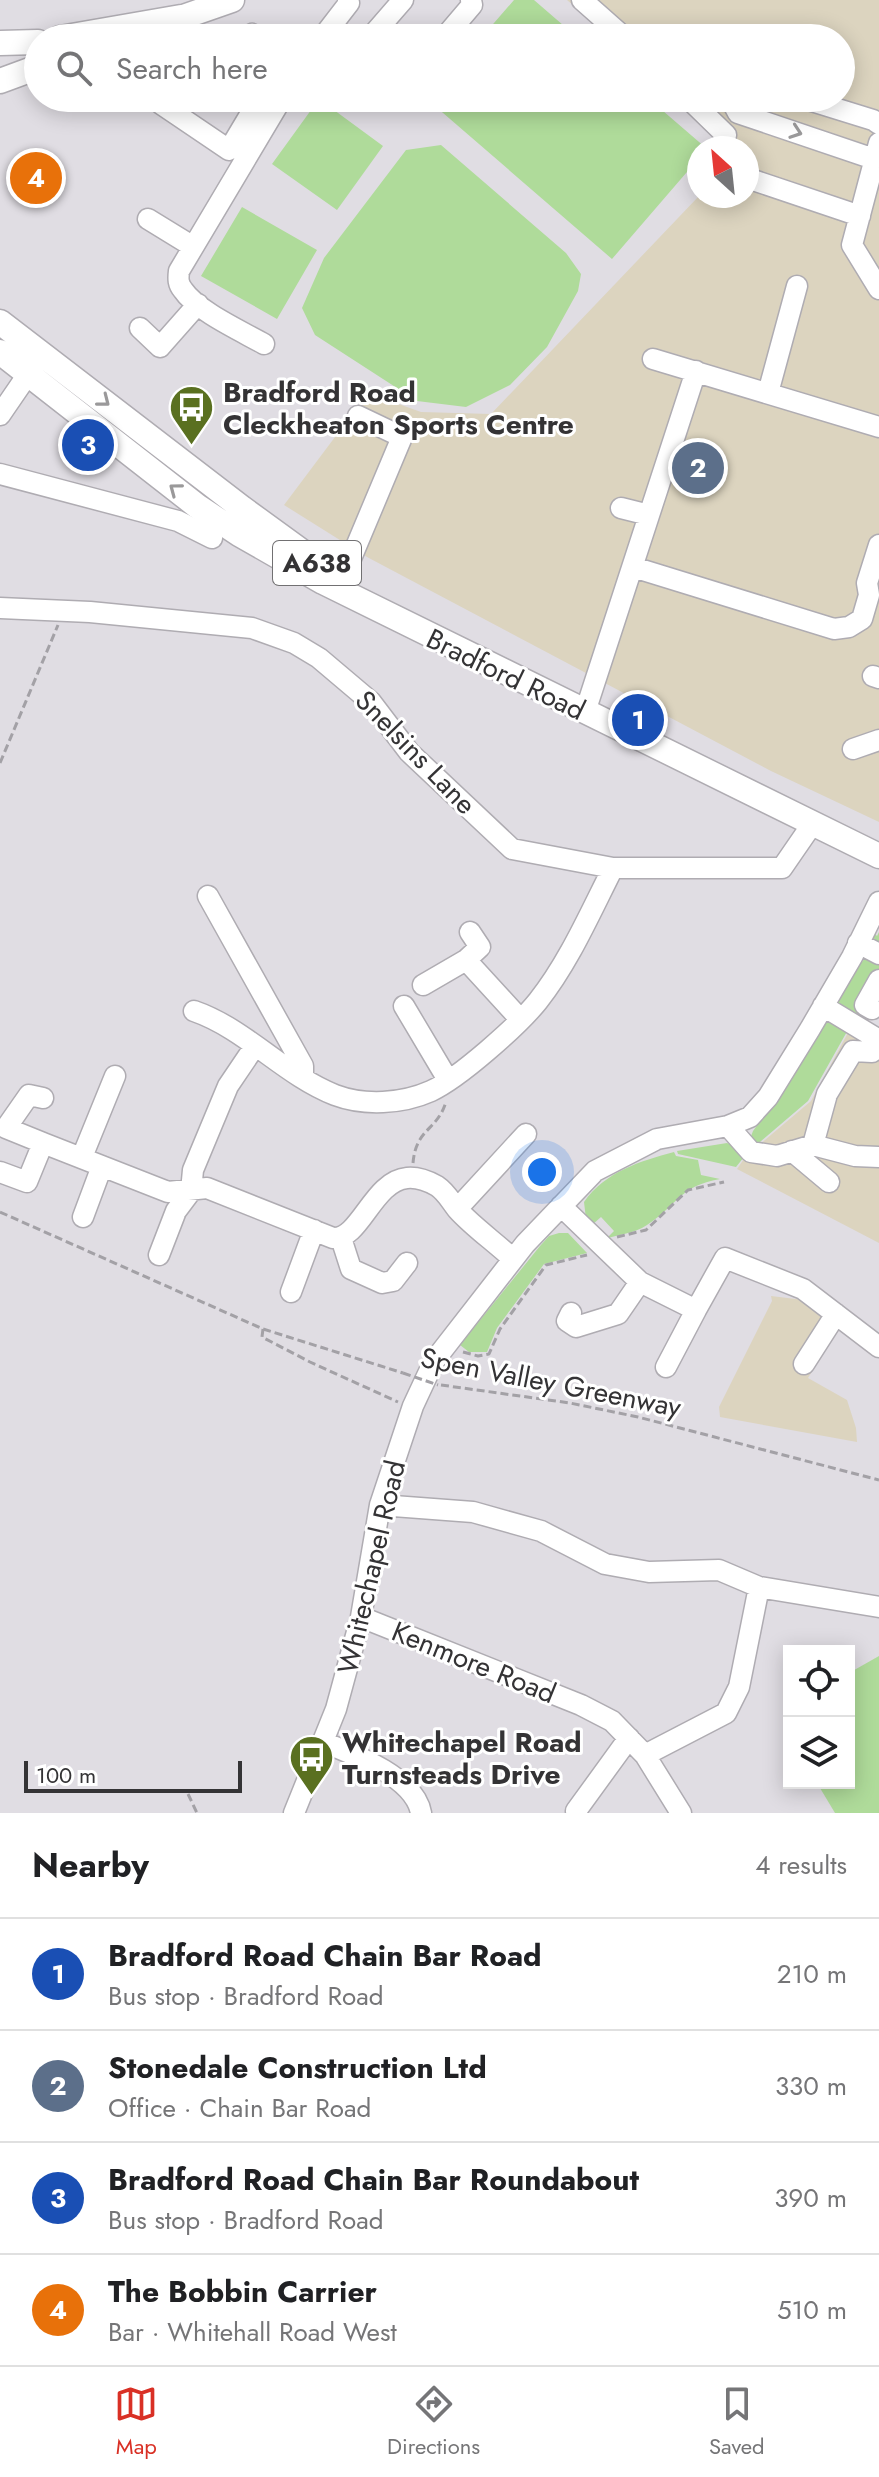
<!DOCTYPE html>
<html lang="en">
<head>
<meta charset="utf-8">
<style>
  body { margin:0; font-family:Jost,sans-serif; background:#f6f6f6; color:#202124 }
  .controls { position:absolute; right:24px; bottom:24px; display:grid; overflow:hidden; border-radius:0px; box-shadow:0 4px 20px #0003 }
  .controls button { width:72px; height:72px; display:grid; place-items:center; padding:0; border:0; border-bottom:2px solid #e0e0e0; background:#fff; color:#202124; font:40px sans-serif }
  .compass { position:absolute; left:687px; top:136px; width:72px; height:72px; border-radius:50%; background:#fff; box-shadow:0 4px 20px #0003; rotate:333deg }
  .scale { position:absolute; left:24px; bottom:20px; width:218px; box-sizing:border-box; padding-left:8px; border:4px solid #343335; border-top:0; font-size:22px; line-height:28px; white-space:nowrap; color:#343335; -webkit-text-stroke:6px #fff; paint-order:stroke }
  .you { position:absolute; left:542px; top:1172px; width:28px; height:28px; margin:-20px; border:6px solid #fff; border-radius:50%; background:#1a73e8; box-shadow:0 0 0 12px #1a73e833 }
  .badge { display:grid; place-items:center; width:52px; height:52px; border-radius:50%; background:#d93025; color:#fff; font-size:26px; font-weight:700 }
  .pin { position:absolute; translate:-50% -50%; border:4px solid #fff; box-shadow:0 2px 8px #0006 }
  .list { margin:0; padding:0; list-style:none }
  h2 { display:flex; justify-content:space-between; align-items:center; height:104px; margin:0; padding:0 32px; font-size:34px }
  h2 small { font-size:26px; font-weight:400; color:#757577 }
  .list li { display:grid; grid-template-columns:52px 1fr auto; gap:24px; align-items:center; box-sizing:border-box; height:112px; padding:0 32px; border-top:2px solid #e0e0e0 }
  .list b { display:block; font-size:30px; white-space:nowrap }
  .list p { margin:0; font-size:26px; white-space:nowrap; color:#757577 }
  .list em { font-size:26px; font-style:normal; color:#757577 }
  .icon { flex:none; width:44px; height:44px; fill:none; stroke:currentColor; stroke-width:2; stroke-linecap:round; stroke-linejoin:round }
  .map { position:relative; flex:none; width:879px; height:1813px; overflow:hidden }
  .search { position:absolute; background:#fff; box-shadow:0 4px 20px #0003; left:24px; right:24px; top:24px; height:88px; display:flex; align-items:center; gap:20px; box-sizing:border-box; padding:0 28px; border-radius:44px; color:#757577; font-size:30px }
  .sheet { height:552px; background:#fff }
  nav { display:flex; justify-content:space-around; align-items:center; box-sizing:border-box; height:112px; border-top:2px solid #e0e0e0; background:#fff; font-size:22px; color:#757577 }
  nav a { display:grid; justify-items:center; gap:4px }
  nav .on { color:#d93025 }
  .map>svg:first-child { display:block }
  .industrial { fill:#dcd4bf }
  .green { fill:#afdb9a }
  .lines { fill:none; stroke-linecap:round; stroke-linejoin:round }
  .minor-casing { stroke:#afacb2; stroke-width:23 }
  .major-casing { stroke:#afacb2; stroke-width:27 }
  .path { stroke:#a3a1a6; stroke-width:3; stroke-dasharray:8 4; stroke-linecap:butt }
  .minor { stroke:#fff; stroke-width:20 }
  .major { stroke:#fff; stroke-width:24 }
  .path-bridge { stroke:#a3a1a6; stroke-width:3; stroke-dasharray:8 4; stroke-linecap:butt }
  .oneway { stroke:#9a999a }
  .labels { text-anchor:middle; stroke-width:6; stroke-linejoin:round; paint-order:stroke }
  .shield { fill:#fff; stroke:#717072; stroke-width:2 }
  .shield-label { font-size:26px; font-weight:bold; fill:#343335 }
  .poi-label { font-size:28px; font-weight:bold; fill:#343335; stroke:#fff; text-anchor:start }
  .street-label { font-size:28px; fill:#343335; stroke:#fff }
</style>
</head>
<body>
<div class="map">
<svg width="879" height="1813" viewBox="0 0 879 1813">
  <rect width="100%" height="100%" fill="#e0dde3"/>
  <path class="industrial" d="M567 0H879V822L771 771 367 557 284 505 368 393 421 412 491 414 699 196H747V148H712L715 133 677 98H841V38H612Z
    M850 1029 879 1047V1243L737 1169 746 1156 811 1101Z
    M771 1296 804 1300 839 1327 808 1378 847 1400 856 1428 857 1442 720 1417 719 1407 772 1301Z"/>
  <path class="green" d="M514 0H534L578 38H481Z
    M429 98H648L706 148H699V158L612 259 428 100Z
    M319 99 383 146 337 210 272 164Z
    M441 145 566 253 581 274 578 291 547 347 510 385 466 407 417 401 315 335 302 308 324 258 406 150Z
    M242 207 317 250 277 319 201 276Z
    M873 932 877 936 879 932V979L856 1019 835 1008 844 985 865 958Z
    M830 1016 849 1028 808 1101 753 1148 748 1144 753 1131 782 1091Z
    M727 1143 748 1152 736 1167 678 1154 677 1151Z
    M674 1152 676 1156 698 1160 701 1175 720 1179C679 1186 678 1205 647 1225 634 1234 618 1234 606 1239L614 1231 601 1217 592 1225 586 1219 584 1202C605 1172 640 1161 674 1152Z
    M559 1233H568L587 1253 544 1264 497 1328 487 1352H469L460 1345 540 1246 549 1236Z
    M879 1656V1813H835L817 1783H849V1673Z"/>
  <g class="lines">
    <defs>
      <path id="minor" d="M582 0 625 38
        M244 38 252 34 257 38
        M322 38 349 3 348 0
        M370 38 403 0
        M444 38 472 5 471 0
        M165 98 161 104 229 150 260 98
        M688 98 726 135 723 148
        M730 98 738 113 874 159
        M802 98 873 120 879 124
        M879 143 852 245 879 289
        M747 178 860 216
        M148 219 192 246
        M140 328 160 347 198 304
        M264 344C241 331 197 311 183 290 178 284 178 279 179 271L282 98
        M653 359 879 427
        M768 393 797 286
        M0 415 37 361
        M0 474 178 521 212 538
        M621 508 649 515
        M633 567 834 629 849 627 862 619 869 595 867 583 879 545
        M342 580 402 437 358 416
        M0 608 90 612 252 628 294 643 319 658 371 702 409 752 512 849 613 868H782L813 823
        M873 676 879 678
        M585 712 696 371
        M853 749 879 740
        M208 896 303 1066V1077
        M858 943 879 954
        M466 960 480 947 470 932
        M423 985 466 960 520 1019
        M404 1006 448 1080
        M823 1006 879 1040
        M872 1009 865 1005 879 980
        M194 1011C246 1029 284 1075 335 1095 364 1106 402 1104 431 1091 459 1078 518 1026 538 1001 569 962 590 913 613 868
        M43 1098 29 1095 6 1128 43 1143
        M728 1126 751 1152 777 1156 813 1145 827 1094 853 1051 872 1052
        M813 1145 855 1156 879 1157
        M792 1151 829 1182
        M82 1157 115 1076
        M0 1172 27 1182 43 1143 168 1192 207 1188 333 1238C360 1240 373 1181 407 1178 417 1177 428 1181 437 1186 446 1192 450 1200 457 1209 473 1227 495 1242 513 1259
        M561 1206 640 1282 696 1310 725 1258 803 1289 879 1347
        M457 1209 526 1134
        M83 1217 102 1166
        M341 1238 351 1269 382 1283 393 1281 407 1263
        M159 1255 176 1211 191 1191 193 1170 228 1086 255 1046
        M291 1292 314 1230
        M571 1313 567 1321 576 1327 618 1314 640 1282
        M804 1364 836 1314
        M666 1367 696 1310
        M380 1505 473 1512 541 1531 605 1564 649 1572 719 1570 759 1587 879 1607
        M361 1617 581 1705 612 1721 645 1755 681 1813
        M323 1742C353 1754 415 1777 421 1813
        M645 1755 726 1713 739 1687 759 1587
        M576 1811 629 1738
        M294 1813 336 1709 361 1617 380 1505 413 1406 434 1361 525 1244 595 1171 657 1139 728 1126 750 1117 768 1097 810 1029 852 957 879 902"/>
      <path id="major" d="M166 23 232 0
        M60 38 181 17
        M0 43 38 42
        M0 81 38 67
        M0 322 242 508 323 567
        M0 352 197 506 239 534 323 582 879 856"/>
    </defs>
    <use href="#minor" class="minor-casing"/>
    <use href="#major" class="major-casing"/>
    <path class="path" d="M0 763 58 625
      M413 1163C416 1128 437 1131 446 1102
      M0 1212 263 1329 403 1373
      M617 1237 646 1230 688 1190 724 1182
      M263 1329 262 1337 310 1362 398 1402
      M463 1352 478 1356 489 1354 500 1329 546 1265 587 1255
      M441 1385 570 1403 638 1417 879 1480
      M188 1794 197 1813"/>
    <use href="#minor" class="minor"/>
    <use href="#major" class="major"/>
    <path class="path-bridge" d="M403 1373 438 1385"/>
  </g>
  <defs><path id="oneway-chevron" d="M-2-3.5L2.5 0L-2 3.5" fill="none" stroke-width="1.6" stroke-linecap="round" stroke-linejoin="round" transform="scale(2)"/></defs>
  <g class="oneway">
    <use href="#oneway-chevron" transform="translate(796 132) rotate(19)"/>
    <use href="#oneway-chevron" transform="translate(104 401) rotate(38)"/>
    <use href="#oneway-chevron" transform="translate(175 489) rotate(-143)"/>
  </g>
  <defs>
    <symbol id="bus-pin" viewBox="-11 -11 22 30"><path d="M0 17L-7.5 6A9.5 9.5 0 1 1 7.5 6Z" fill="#5a7020" stroke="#fff"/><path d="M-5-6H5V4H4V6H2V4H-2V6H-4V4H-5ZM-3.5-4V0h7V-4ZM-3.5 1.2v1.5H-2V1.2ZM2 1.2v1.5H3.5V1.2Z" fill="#fff"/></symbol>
  </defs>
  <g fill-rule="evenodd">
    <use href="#bus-pin" x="166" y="382" width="51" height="69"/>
    <use href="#bus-pin" x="286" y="1732" width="51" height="69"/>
  </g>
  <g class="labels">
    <rect class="shield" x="273" y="541" width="88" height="44" rx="6"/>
    <g class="shield-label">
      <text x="317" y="572">A638</text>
    </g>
    <g class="poi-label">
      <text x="223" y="402">Bradford Road<tspan x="223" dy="32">Cleckheaton Sports Centre</tspan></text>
      <text x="342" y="1752">Whitechapel Road<tspan x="342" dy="32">Turnsteads Drive</tspan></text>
    </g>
    <g class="street-label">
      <text transform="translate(506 674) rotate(26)" y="10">Bradford Road</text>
      <text transform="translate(416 752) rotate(46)" y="10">Snelsins Lane</text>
      <text transform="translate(551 1382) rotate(11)" y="10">Spen Valley Greenway</text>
      <text transform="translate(371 1567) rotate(-77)" y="10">Whitechapel Road</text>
      <text transform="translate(474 1662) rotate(22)" y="10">Kenmore Road</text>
    </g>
  </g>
</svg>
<div class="controls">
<button><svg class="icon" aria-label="locate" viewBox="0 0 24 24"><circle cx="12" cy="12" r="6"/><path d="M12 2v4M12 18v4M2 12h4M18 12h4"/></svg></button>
<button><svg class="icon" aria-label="layers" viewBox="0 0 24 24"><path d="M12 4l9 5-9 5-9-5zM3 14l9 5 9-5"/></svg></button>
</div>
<svg class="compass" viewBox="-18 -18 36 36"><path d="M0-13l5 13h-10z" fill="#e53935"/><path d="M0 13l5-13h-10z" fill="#757577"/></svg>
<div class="scale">100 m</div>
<div class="you"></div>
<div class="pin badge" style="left:638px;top:720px;background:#1a4fb4">1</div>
<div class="pin badge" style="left:698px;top:468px;background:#5c6f8a">2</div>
<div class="pin badge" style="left:88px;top:445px;background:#1a4fb4">3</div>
<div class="pin badge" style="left:36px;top:178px;background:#e8710a">4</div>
<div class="search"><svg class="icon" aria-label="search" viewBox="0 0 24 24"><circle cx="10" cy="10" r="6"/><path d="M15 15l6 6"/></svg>Search here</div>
</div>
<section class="sheet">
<h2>Nearby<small>4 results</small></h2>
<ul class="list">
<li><span class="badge" style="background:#1a4fb4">1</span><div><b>Bradford Road Chain Bar Road</b><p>Bus stop · Bradford Road</p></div><em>210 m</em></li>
<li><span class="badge" style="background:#5c6f8a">2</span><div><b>Stonedale Construction Ltd</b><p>Office · Chain Bar Road</p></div><em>330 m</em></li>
<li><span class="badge" style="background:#1a4fb4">3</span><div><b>Bradford Road Chain Bar Roundabout</b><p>Bus stop · Bradford Road</p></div><em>390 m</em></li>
<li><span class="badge" style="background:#e8710a">4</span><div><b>The Bobbin Carrier</b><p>Bar · Whitehall Road West</p></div><em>510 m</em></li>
</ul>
</section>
<nav>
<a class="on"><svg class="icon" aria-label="map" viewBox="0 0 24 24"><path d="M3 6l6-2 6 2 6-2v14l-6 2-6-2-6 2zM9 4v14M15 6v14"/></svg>Map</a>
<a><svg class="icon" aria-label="directions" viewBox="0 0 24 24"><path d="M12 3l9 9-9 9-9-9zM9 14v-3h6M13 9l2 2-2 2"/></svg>Directions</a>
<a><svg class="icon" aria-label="saved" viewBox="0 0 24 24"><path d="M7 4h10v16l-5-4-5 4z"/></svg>Saved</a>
</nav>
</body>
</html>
